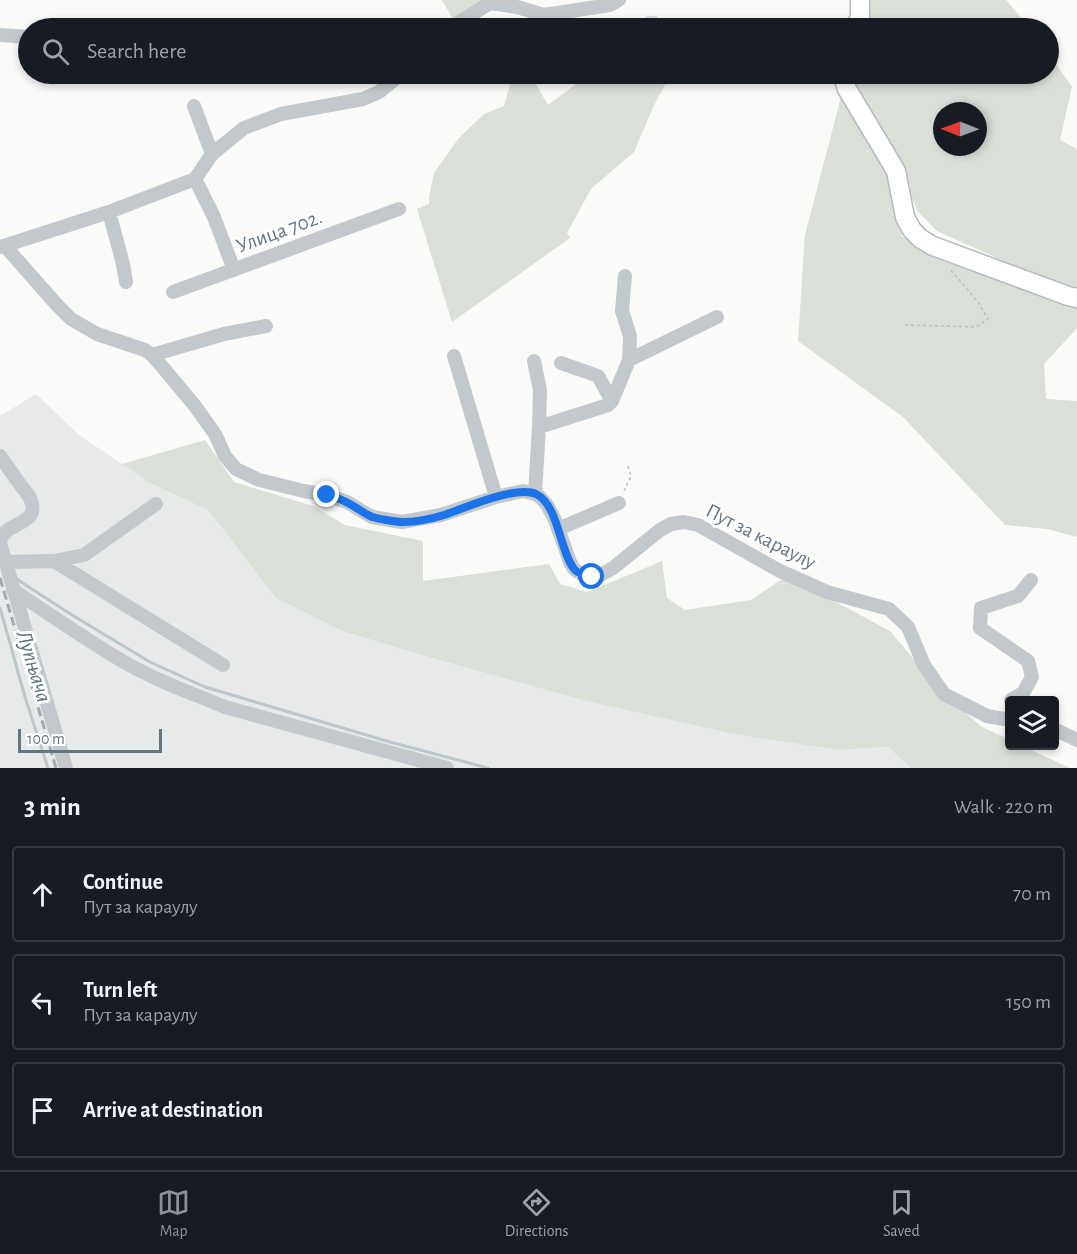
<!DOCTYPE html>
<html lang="en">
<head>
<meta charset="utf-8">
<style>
  body { margin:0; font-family:"Alegreya Sans",sans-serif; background:#242831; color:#f1f3f6 }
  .controls { position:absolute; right:18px; bottom:18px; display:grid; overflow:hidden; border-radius:6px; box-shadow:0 3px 9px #0003 }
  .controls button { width:54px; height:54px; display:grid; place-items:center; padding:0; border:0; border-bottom:2px solid #363941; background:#171b24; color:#f1f3f6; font:30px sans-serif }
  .compass { position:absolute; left:933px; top:102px; width:54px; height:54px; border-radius:50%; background:#171b24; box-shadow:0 3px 9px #0003; rotate:271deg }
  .scale { position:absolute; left:18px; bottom:15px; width:144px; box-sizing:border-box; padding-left:6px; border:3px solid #657683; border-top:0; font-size:16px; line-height:21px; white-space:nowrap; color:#657683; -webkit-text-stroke:4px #fff; paint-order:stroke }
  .stop { position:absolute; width:18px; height:18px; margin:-14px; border:4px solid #1a73e8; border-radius:50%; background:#fff }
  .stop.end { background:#1a73e8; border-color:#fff; box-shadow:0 2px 6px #0008 }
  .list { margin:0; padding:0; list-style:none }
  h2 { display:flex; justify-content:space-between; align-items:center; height:78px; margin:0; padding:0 24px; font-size:26px }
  h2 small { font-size:20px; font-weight:400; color:#9ea1a6 }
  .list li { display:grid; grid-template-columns:39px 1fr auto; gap:18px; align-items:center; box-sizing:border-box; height:96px; margin:0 12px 12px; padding:0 12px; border:2px solid #363941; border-radius:6px }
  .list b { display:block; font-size:22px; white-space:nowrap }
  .list p { margin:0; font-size:20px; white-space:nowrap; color:#9ea1a6 }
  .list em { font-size:20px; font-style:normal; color:#9ea1a6 }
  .icon { flex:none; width:33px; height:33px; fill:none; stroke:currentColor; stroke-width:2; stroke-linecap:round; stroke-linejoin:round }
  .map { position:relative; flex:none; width:1077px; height:768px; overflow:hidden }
  .search { position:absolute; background:#171b24; box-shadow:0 3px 9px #0003; left:18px; right:18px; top:18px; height:66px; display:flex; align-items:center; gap:15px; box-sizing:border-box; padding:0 21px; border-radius:33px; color:#9ea1a6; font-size:22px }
  .sheet { height:402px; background:#171b24 }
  nav { display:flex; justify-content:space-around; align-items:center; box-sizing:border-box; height:84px; border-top:2px solid #363941; background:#171b24; font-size:16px; color:#9ea1a6 }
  nav a { display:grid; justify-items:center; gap:3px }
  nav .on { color:#8c9099 }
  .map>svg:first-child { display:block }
  .built { fill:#e8e9e9 }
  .green { fill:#dadfd7; fill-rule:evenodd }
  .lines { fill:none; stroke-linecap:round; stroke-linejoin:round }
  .stream { stroke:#bbc7cb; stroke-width:3 }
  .major-casing { stroke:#b5babe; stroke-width:21 }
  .path { stroke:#bbbfc2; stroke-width:1.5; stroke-dasharray:3 3; stroke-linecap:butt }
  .minor { stroke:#c3c8cc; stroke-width:14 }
  .major { stroke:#fff; stroke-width:18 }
  .rail { stroke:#a2aab0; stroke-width:3; stroke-dasharray:9 4.5; stroke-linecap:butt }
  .route { stroke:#1a73e8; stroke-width:8 }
  .labels { text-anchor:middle; stroke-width:6; stroke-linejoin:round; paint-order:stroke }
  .street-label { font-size:21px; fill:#657683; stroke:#fff }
  .water-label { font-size:22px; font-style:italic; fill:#60757c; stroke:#fff }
</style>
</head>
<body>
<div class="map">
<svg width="1077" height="768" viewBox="0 0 1077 768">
  <rect width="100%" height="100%" fill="#fafaf8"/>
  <path class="built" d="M36 394 79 435 150 483 208 510 276 598 342 631 439 660 582 700 733 734 838 750 888 747 911 768H0V416Z"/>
  <path class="green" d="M442 0H489L454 21Z
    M864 0H1006L1030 28H861Z
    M647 16H657L661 28H636Z
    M1049 54 1072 87 1060 140 1077 149V290L1066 289 937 231 918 212 895 160 841 74H1048ZM942 111H978V147H942Z
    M530 74 548 105 567 91 588 74H671L654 105 634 152 591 189 567 233 570 238 452 322 417 209 429 204V196L434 173 458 139 484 114 504 106 512 77Z
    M841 97 879 157 889 176 901 223 902 236 935 258 1077 307V328L1044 364 1046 399 1077 401V537L1047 529 1005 525 903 417 798 341 805 235Z
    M205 440 234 482 313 506 345 525 423 541V581L549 564 560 584 588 592 662 561 667 598 685 610 751 600 779 581 789 577 890 631 943 694 982 727 1009 739 1010 746H1022L1070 768H911L888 747 838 750 733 734 582 700 439 660 342 631 276 598 208 510 150 483 122 464Z"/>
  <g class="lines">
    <path class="stream" d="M15 578 72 615 150 662 205 687 390 742 488 768
      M0 608 25 697 48 768"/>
    <defs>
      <path id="major" d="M855 28 860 17V0
        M842 74 847 89 896 171 905 217 912 230 921 239 933 246 1068 296 1077 298"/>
    </defs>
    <use href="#major" class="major-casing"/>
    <path class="path" d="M905 325 976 327 988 319 978 302 949 268
      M624 491 631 476 628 466"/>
    <path class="minor" d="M450 28 490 3 517 7 544 15 610 5 619 0
      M0 35 28 37
      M194 106 212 154
      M195 179 214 217 234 270
      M109 212 123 264 126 282
      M5 246 57 305 71 319 97 334 145 350 152 355 160 364 195 406 215 434 225 456 236 469 259 480 304 491 326 495 347 502 372 517 402 522 441 515 496 497 523 491 535 494 540 497 547 505 555 520 570 562 574 569 578 572 592 577 599 576 613 568 660 530 671 524 684 522 698 525 780 571 827 592 889 609 908 627 924 665 944 694 987 716 1010 720
      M0 247 109 212 195 179 212 154 244 128 281 114 363 99 379 92 401 74
      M173 292 399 209
      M152 355 224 334 266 326
      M454 356 496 497
      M629 360 717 317
      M534 361 540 390 539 427 535 494
      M561 363 598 376 612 401
      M539 427 608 405 612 401 629 360 630 336 622 311 625 276
      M0 456C7 466 14 476 22 487 24 490 28 494 30 498 43 527 2 521 0 542
      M558 529 619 503
      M0 543 66 768
      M54 561 84 555 156 504
      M5 562 54 561 223 665
      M13 590C48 613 83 638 119 659 152 679 189 692 225 707L447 768
      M1011 700 1023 693 1032 677 1028 661 980 628 981 608 1018 596 1031 580
      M1054 729 1077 740"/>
    <use href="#major" class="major"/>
    <path class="rail" d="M0 578 56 768"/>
  </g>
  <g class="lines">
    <path class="route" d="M327 495C334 497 341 499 348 503 356 507 363 513 372 517 379 519 396 522 403 522 416 522 431 519 444 515 465 508 516 485 536 494 559 505 560 554 575 570 579 574 586 576 592 577"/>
  </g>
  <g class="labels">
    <g class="street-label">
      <text transform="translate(279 231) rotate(-20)" y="7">Улица 702.</text>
      <text transform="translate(761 536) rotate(27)" y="7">Пут за караулу</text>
    </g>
    <g class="water-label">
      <text transform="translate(35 666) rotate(73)" y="8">Лупњача</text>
    </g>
  </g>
</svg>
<div class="controls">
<button><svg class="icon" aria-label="layers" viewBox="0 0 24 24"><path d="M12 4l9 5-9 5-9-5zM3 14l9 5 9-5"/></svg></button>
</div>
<svg class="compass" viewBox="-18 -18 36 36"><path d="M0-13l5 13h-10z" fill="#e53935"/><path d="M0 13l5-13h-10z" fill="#9ea1a6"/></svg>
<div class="scale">100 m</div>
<div class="stop" style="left:592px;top:577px"></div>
<div class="stop end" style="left:327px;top:495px"></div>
<div class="search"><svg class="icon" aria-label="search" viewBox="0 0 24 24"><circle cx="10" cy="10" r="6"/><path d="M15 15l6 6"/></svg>Search here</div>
</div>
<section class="sheet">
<h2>3 min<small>Walk · 220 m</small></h2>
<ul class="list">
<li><svg class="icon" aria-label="ahead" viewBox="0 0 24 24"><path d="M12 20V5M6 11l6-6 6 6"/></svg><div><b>Continue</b><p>Пут за караулу</p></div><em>70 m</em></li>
<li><svg class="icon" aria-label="left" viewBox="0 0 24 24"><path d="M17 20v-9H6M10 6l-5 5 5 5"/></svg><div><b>Turn left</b><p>Пут за караулу</p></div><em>150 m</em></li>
<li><svg class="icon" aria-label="arrive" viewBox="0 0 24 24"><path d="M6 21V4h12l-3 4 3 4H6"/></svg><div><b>Arrive at destination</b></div></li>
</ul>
</section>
<nav>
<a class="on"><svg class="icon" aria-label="map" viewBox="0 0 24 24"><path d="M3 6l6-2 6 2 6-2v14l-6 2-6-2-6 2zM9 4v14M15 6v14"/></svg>Map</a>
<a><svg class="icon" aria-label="directions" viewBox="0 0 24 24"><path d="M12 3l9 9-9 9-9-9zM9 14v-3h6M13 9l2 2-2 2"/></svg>Directions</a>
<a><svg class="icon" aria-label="saved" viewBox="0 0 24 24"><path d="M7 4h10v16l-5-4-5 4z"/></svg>Saved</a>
</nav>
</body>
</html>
